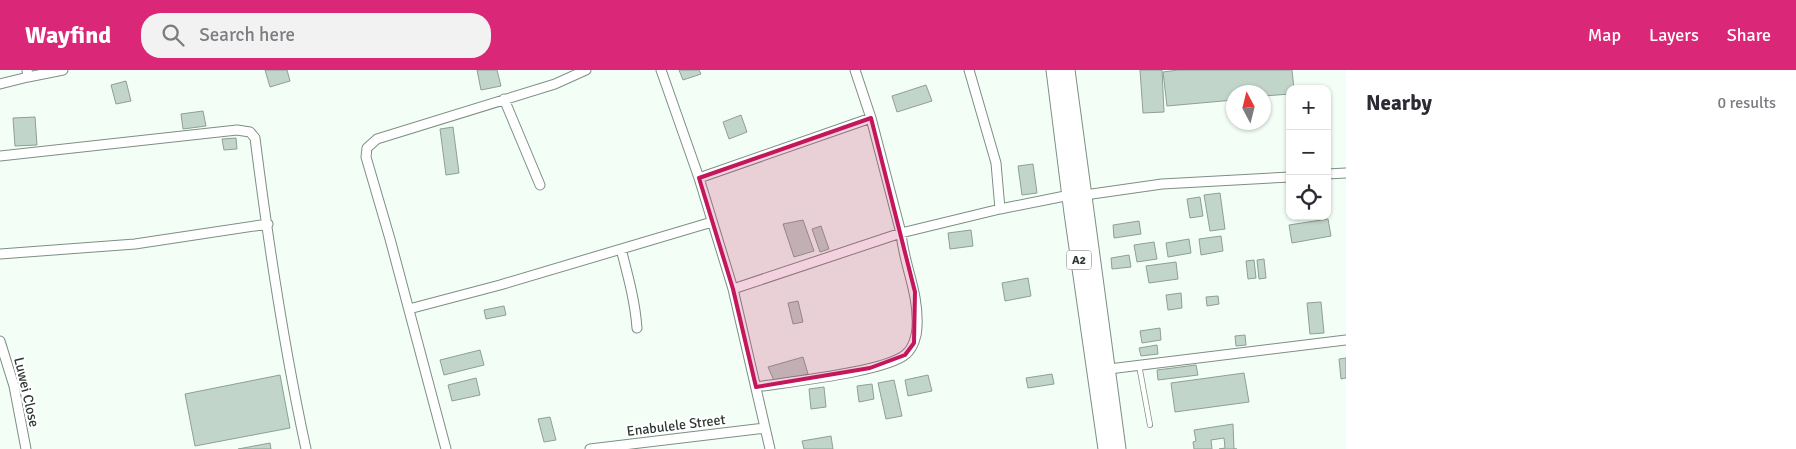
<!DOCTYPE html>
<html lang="en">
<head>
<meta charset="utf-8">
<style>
  body { margin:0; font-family:Signika,sans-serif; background:#f2f2f3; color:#2b2b33 }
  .controls { position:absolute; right:15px; top:15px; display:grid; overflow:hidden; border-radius:10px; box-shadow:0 1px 4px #0004 }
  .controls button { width:45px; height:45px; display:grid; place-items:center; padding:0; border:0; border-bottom:1px solid #e1e1e2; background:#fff; color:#2b2b33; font:25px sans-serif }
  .compass { position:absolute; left:1226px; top:15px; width:45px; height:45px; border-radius:50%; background:#fff; box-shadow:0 1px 4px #0004; rotate:353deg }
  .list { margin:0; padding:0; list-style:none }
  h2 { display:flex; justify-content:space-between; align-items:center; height:65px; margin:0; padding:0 20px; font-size:21px }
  h2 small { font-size:16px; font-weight:400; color:#7c7c81 }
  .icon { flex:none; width:28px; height:28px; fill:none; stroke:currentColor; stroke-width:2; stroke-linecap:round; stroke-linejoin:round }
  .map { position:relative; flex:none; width:1346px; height:379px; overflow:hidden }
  header { display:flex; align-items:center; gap:30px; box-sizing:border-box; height:70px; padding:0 25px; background:#db2777; color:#fff }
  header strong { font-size:24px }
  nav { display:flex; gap:28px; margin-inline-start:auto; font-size:18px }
  .search { width:350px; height:45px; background:#f2f2f3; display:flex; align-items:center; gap:12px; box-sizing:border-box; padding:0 18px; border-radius:20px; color:#7c7c81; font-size:19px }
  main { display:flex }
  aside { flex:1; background:#fff }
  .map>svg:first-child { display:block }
  .building { fill:#c2d5ca; stroke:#8ea096 }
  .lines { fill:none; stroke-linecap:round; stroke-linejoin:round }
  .lane-casing { stroke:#7d8f85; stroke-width:6 }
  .street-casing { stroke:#7d8f85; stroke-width:11 }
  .highway-casing { stroke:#7d8f85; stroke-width:17 }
  .lane { stroke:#fff; stroke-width:4.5 }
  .street { stroke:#fff; stroke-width:9 }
  .highway { stroke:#fff; stroke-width:15 }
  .marked { fill:#c2185b; fill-opacity:0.2; stroke:#c2185b; stroke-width:4; stroke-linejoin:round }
  .labels { text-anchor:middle; stroke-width:4.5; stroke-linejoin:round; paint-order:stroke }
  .shield { fill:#fff; stroke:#6d7370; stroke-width:1 }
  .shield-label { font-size:12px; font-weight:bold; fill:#2f3733 }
  .street-label { font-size:14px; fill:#2f3733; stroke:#fff }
</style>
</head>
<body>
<header>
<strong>Wayfind</strong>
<div class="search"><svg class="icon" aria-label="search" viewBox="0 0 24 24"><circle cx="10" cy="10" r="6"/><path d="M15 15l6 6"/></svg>Search here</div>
<nav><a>Map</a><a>Layers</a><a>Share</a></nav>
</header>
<main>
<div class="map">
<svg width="1346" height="379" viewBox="0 0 1346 379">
  <rect width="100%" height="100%" fill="#f3fef7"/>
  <path class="building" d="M265 0H287L290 11 270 17Z
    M477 0H497L501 16 481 20Z
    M679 0H699L701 4 683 10Z
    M1140 0H1162L1164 42 1143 43Z
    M1178 0H1292L1294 19H1290V24L1264 26V22H1234V30L1167 36 1163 2Z
    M126 11 131 31 116 34 111 15Z
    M926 15 932 31 897 42 892 26Z
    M203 41 206 56 183 59 181 44Z
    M741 45 747 62 729 69 723 52Z
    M35 47 37 75 15 76 13 48Z
    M453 57 459 103 446 105 440 59Z
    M236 68 237 79 224 80 222 69Z
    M1033 94 1037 123 1022 125 1018 96Z
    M1220 123 1225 159 1210 161 1204 125Z
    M1200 127 1203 146 1190 148 1187 129Z
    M1328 149 1331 166 1292 173 1289 155Z
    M803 150 814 181 794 187 783 154Z
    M1139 151 1141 164 1114 168 1113 155Z
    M821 156 829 179 820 182 812 159Z
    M971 160 973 176 950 179 948 163Z
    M1221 166 1223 181 1201 185 1199 169Z
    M1189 169 1191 183 1168 187 1166 173Z
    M1154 172 1157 189 1137 192 1134 175Z
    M1129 185 1131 197 1112 199 1111 188Z
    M1264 189 1266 208 1259 209 1257 190Z
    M1254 190 1256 208 1248 209 1246 191Z
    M1176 192 1178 209 1149 213 1146 196Z
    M1028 208 1031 226 1005 231 1002 213Z
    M1181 223 1182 238 1168 240 1166 225Z
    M1218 226 1219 234 1207 236 1206 227Z
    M798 231 803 252 793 254 788 233Z
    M1321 232 1324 263 1310 264 1307 233Z
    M504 236 506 245 486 249 484 240Z
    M1160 258 1161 270 1142 273 1140 261Z
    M1245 265 1246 275 1236 276 1235 266Z
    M1157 275 1158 284 1141 286 1139 278Z
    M480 280 484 295 444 305 440 290Z
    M803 287 808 304 775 313 768 297Z
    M1346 288V308L1341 309 1339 289Z
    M1196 295 1198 305 1158 310 1157 300Z
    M1244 303 1249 332 1175 342 1171 313Z
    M1052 304 1054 314 1028 318 1026 308Z
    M280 305 290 358 195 376 185 324Z
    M928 305 932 321 908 326 905 310Z
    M476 308 480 325 452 331 448 315Z
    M894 310 902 346 886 349 878 313Z
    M872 314 874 329 859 332 857 316Z
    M824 317 826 337 811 339 809 319Z
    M550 347 556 370 544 372 538 349Z
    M1233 354 1234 379H1237H1219L1225 378 1224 368 1211 370 1212 379H1194L1193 372 1196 371 1194 360Z
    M831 366 833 379H804L802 371Z
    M270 373 271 379H238Z"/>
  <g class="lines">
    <defs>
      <path id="lane" d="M1139 295 1150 355"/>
      <path id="street" d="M27 0 28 7 63 0
        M661 0 699 108 733 219 770 379
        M855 0 871 48
        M969 0 996 93 1000 139
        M0 14 28 7
        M504 29 540 115
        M0 86 237 60 250 62 255 68C268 171 284 278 306 379
        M1327 104 1346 103
        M699 108 871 48 901 163C904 196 919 222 917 257 917 266 913 278 906 284 886 302 787 312 756 317
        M621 179C628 206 635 231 637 258
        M0 184 135 174 268 154
        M733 219 901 163 1000 139 1070 125H1085L1162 114 1290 107
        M409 239 500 215 712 152
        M0 271 14 316 26 379
        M1109 299 1346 270
        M446 379 390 169 366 87 367 78 377 69 555 14 586 0
        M590 379 765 358"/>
      <path id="highway" d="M1054 0 1072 143 1106 379
        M1067 0 1118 379"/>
    </defs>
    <use href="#lane" class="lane-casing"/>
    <use href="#street" class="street-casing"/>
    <use href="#highway" class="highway-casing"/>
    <use href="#lane" class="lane"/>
    <use href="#street" class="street"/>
    <use href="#highway" class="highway"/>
  </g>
  <path class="marked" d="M871 48 915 222 914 273 905 285 870 298 756 317 733 219 699 108Z"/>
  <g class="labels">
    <rect class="shield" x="1066.5" y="180.5" width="25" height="19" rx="4"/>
    <g class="shield-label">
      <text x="1079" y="194">A2</text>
    </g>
    <g class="street-label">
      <text transform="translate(27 322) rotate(77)" y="5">Luwei Close</text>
      <text transform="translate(676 355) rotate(-7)" y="5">Enabulele Street</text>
    </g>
  </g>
</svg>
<div class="controls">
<button>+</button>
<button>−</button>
<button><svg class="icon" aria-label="locate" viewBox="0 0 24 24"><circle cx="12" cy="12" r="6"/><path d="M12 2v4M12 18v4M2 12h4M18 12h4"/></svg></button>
</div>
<svg class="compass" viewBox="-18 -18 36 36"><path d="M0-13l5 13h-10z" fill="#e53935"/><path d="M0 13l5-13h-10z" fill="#7c7c81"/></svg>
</div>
<aside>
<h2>Nearby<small>0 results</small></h2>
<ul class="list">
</ul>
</aside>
</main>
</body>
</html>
